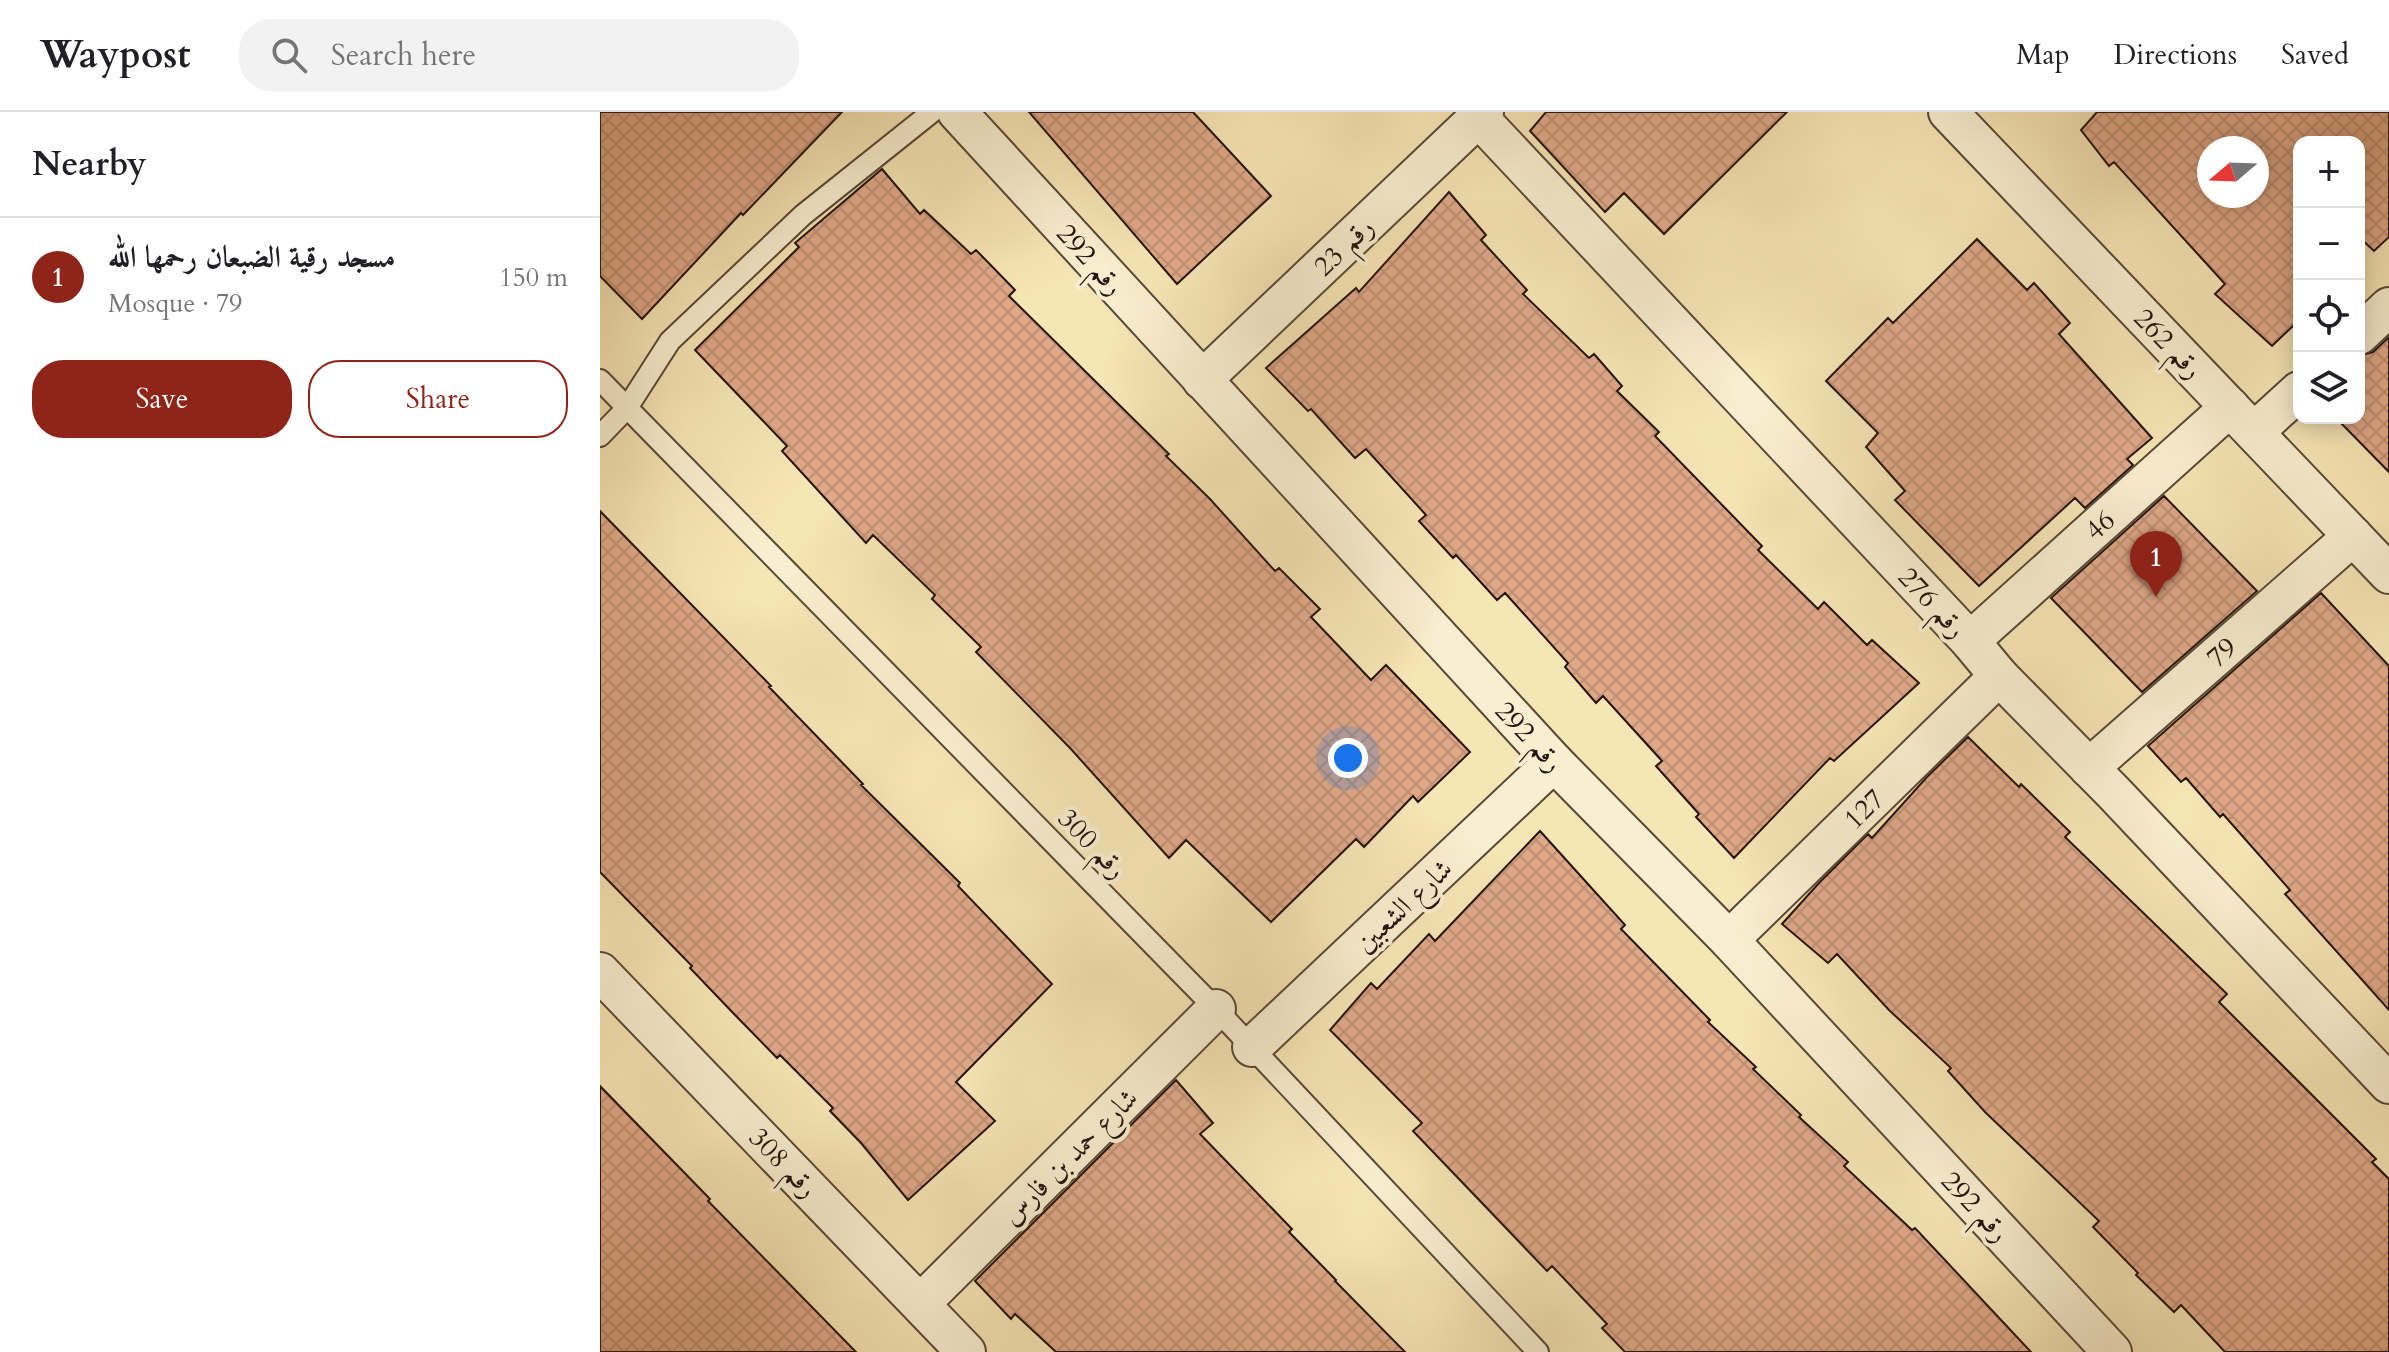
<!DOCTYPE html>
<html lang="en">
<head>
<meta charset="utf-8">
<style>
  body { margin:0; font-family:Cardo,Amiri,serif; background:#f2f2f2; color:#202124 }
  .controls { position:absolute; right:24px; top:24px; display:grid; overflow:hidden; border-radius:16px; box-shadow:0 4px 20px #0003 }
  .controls button { width:72px; height:72px; display:grid; place-items:center; padding:0; border:0; border-bottom:2px solid #e0e0e0; background:#fff; color:#202124; font:40px sans-serif }
  .compass { position:absolute; left:1597px; top:24px; width:72px; height:72px; border-radius:50%; background:#fff; box-shadow:0 4px 20px #0003; rotate:251deg }
  .you { position:absolute; left:748px; top:646px; width:28px; height:28px; margin:-20px; border:6px solid #fff; border-radius:50%; background:#1a73e8; box-shadow:0 0 0 12px #1a73e833 }
  .badge { display:grid; place-items:center; width:52px; height:52px; border-radius:50%; background:#8f2418; color:#fff; font-size:26px; font-weight:700 }
  .pin { position:absolute; translate:-50% -66px; filter:drop-shadow(0 2px 4px #0008) }
  .pin::after { content:''; position:absolute; top:42px; width:28px; height:24px; background:inherit; clip-path:polygon(0 0,100% 0,50% 100%) }
  .list { margin:0; padding:0; list-style:none }
  h2 { display:flex; justify-content:space-between; align-items:center; height:104px; margin:0; padding:0 32px; font-size:34px }
  h2 small { font-size:26px; font-weight:400; color:#757577 }
  .list li { display:grid; grid-template-columns:52px 1fr auto; gap:24px; align-items:center; box-sizing:border-box; height:120px; padding:0 32px; border-top:2px solid #e0e0e0 }
  .list b { display:block; font-size:30px; white-space:nowrap }
  .list p { margin:0; font-size:26px; white-space:nowrap; color:#757577 }
  .list em { font-size:26px; font-style:normal; color:#757577 }
  .actions { display:flex; gap:16px; padding:24px 32px }
  .actions a { flex:1; padding:18px 0; border:2px solid #8f2418; border-radius:32px; text-align:center; font-size:28px; color:#8f2418 }
  .actions .main { background:#8f2418; color:#fff }
  .icon { flex:none; width:44px; height:44px; fill:none; stroke:currentColor; stroke-width:2; stroke-linecap:round; stroke-linejoin:round }
  .map { position:relative; flex:none; width:1789px; height:1240px; overflow:hidden }
  header { display:flex; align-items:center; gap:48px; box-sizing:border-box; height:112px; padding:0 40px; background:#fff; border-bottom:2px solid #e0e0e0 }
  header strong { font-size:38px }
  nav { display:flex; gap:44px; margin-inline-start:auto; font-size:28px }
  .search { width:560px; height:72px; background:#f2f2f2; display:flex; align-items:center; gap:20px; box-sizing:border-box; padding:0 28px; border-radius:32px; color:#757577; font-size:30px }
  main { display:flex }
  aside { flex:1; background:#fff }
  .map>svg:first-child { display:block }
  .building { fill:url(#building-cross-hatch); stroke:#24140e; stroke-width:2; fill-rule:evenodd }
  .lines { fill:none; stroke-linecap:round; stroke-linejoin:round }
  .service-casing { stroke:#584838; stroke-width:24 }
  .minor-casing { stroke:#584838; stroke-width:42 }
  .service { stroke:#f9eecf; stroke-width:20 }
  .minor { stroke:#f9eecf; stroke-width:38 }
  .labels { text-anchor:middle; stroke-width:8; stroke-linejoin:round; paint-order:stroke }
  .street-label { font-size:28px; fill:#24140e; stroke:#f9eecf }
</style>
</head>
<body>
<header>
<strong>Waypost</strong>
<div class="search"><svg class="icon" aria-label="search" viewBox="0 0 24 24"><circle cx="10" cy="10" r="6"/><path d="M15 15l6 6"/></svg>Search here</div>
<nav><a>Map</a><a>Directions</a><a>Saved</a></nav>
</header>
<main>
<aside>
<h2>Nearby<small></small></h2>
<ul class="list">
<li><span class="badge">1</span><div><b>مسجد رقية الضبعان رحمها الله</b><p>Mosque · 79</p></div><em>150 m</em></li>
</ul>
<div class="actions"><a class="main">Save</a><a>Share</a></div>
</aside>
<div class="map">
<svg width="1789" height="1240" viewBox="0 0 1789 1240">
  <defs>
    <pattern id="building-cross-hatch" width="8" height="8" patternUnits="userSpaceOnUse" patternTransform="scale(2)"><rect width="8" height="8" fill="#dfa887"/><path d="M0 0l8 8M0 8l8-8" fill="none" stroke="#bf9073"/></pattern>
  </defs>
  <rect width="100%" height="100%" fill="#f6e5b5"/>
  <filter id="stains"><feTurbulence type="fractalNoise" baseFrequency=".0025" numOctaves="4"/><feColorMatrix values="0 0 0 0 .2 0 0 0 0 .09 0 0 0 0 .02 0 0 0 .5 -.17"/></filter>
  <radialGradient id="worn" r=".72"><stop offset=".6" stop-color="#630" stop-opacity="0"/><stop offset="1" stop-color="#630" stop-opacity=".3"/></radialGradient>
  <path class="building" d="M0 0H242L143 103 141 101 42 207 0 164Z
    M429 0H593L671 84 577 172Z
    M946 0H1187L1064 122 1024 81 1005 100 930 19Z
    M1497 0H1789V125L1774 139 1759 125V30H1699V208L1672 234 1615 182 1625 172 1514 50 1509 54 1481 18ZM1609 36H1657V84H1609Z
    M282 57 320 102 324 98 371 142 376 138 415 178 409 184 569 342 566 344 610 387 675 459 679 456 720 497 711 505 771 568 786 553 870 640 818 690 813 684 764 735 756 727 671 810 586 728 569 746 470 636 376 540 381 535 332 487 335 483 273 423 266 431 182 339 187 334 95 238 199 135 195 131Z
    M849 80 886 123 881 128 927 178 923 182 989 246 994 242 1022 274 1017 279 1059 320 1055 324 1162 434 1158 438 1218 497 1224 490 1267 533 1272 528 1319 571 1234 649 1230 646 1134 746 1096 705 1099 702 1056 654 1062 649 1003 584 996 591 965 555 968 551 905 481 897 488 856 443 853 446 819 409 826 403 766 337 755 346 711 297 708 299 666 256 756 176 759 180Z
    M1377 127 1427 178 1434 171 1470 211 1459 222 1552 326 1527 347 1533 353 1485 396 1475 386 1379 474 1295 388 1305 379 1266 335 1278 321 1226 269 1288 206 1293 211Z
    M1789 225V360L1736 306H1759V244L1773 240Z
    M1564 384 1657 479 1542 580 1451 486Z
    M0 399 171 574 169 575 263 672 261 673 360 771 358 774 452 872 356 970 395 1009 308 1088 261 1031 230 999 233 996 180 943 177 946 136 904 90 856 92 854 0 760Z
    M1721 481 1789 554V898L1685 782 1690 778 1623 702 1620 705 1586 666 1581 670 1548 634Z
    M1368 625 1419 675 1421 672 1470 720 1465 725 1627 882 1619 890 1776 1047 1772 1050 1789 1067V1240H1625L1581 1193 1574 1200 1536 1163 1538 1161 1493 1115 1499 1109 1385 1000 1348 959 1351 956 1289 898 1237 842 1228 851 1182 812 1219 771 1268 722 1272 726 1327 665Z
    M940 719 1025 813 1021 817 1110 908 1108 910 1156 955 1153 957 1201 1003 1199 1005 1248 1050 1244 1054 1312 1118 1315 1116 1431 1240H1025L1002 1216 1007 1212 952 1154 947 1159 813 1019 822 1011 730 918 771 871 777 877 829 822 835 829Z
    M576 968 613 1011 600 1022 692 1117 689 1120 736 1168 735 1169 805 1240H456L415 1202 411 1207 375 1169Z
    M0 974 110 1087 108 1089 256 1240H0Z"/>
  <g class="lines">
    <defs>
      <path id="service" d="M0 268 616 897 938 1240
        M0 324 27 296 70 229 203 103 332 0"/>
      <g id="minor">
        <path d="M357 0 954 650 1129 828 1512 1240"/>
        <path d="M1348 0 1789 462"/>
        <path d="M878 5 1370 529 1399 564 1515 682 1789 972"/>
        <path d="M1759 223 1789 195"/>
        <path d="M602 268 884 0"/>
        <path d="M1654 320 1699 279"/>
        <path id="s1" d="M1370 529 1630 295"/>
        <path id="s2" d="M1489 656 1753 424"/>
        <path id="s3" d="M1129 828 1399 564"/>
        <path d="M0 860 366 1240"/>
        <path d="M652 935 954 650"/>
        <path d="M321 1191 616 897"/>
      </g>
    </defs>
    <use href="#service" class="service-casing"/>
    <use href="#minor" class="minor-casing"/>
    <use href="#service" class="service"/>
    <use href="#minor" class="minor"/>
  </g>
  <g class="labels">
    <g class="street-label">
      <text transform="translate(743 134) rotate(-44)" y="10">رقم 23</text>
      <text transform="translate(491 147) rotate(48)" y="10">رقم 292</text>
      <text transform="translate(1569 231) rotate(46)" y="10">رقم 262</text>
      <text dy="10" stroke="none"><textPath href="#s1" startOffset="174">46</textPath></text>
      <text transform="translate(1333 490) rotate(47)" y="10">رقم 276</text>
      <text dy="10" stroke="none"><textPath href="#s2" startOffset="176">79</textPath></text>
      <text transform="translate(930 624) rotate(47)" y="10">رقم 292</text>
      <text dy="10" stroke="none"><textPath href="#s3" startOffset="188">127</textPath></text>
      <text transform="translate(493 731) rotate(46)" y="10">رقم 300</text>
      <text transform="translate(803 793) rotate(-43)" y="10">شارع الشعبين</text>
      <text transform="translate(469 1044) rotate(-45)" y="10">شارع حمد بن فارس</text>
      <text transform="translate(184 1050) rotate(46)" y="10">رقم 308</text>
      <text transform="translate(1376 1094) rotate(47)" y="10">رقم 292</text>
    </g>
  </g>
  <rect width="100%" height="100%" filter="url(#stains)"/>
  <rect width="100%" height="100%" fill="url(#worn)"/>
</svg>
<div class="controls">
<button>+</button>
<button>−</button>
<button><svg class="icon" aria-label="locate" viewBox="0 0 24 24"><circle cx="12" cy="12" r="6"/><path d="M12 2v4M12 18v4M2 12h4M18 12h4"/></svg></button>
<button><svg class="icon" aria-label="layers" viewBox="0 0 24 24"><path d="M12 4l9 5-9 5-9-5zM3 14l9 5 9-5"/></svg></button>
</div>
<svg class="compass" viewBox="-18 -18 36 36"><path d="M0-13l5 13h-10z" fill="#e53935"/><path d="M0 13l5-13h-10z" fill="#757577"/></svg>
<div class="you"></div>
<div class="pin badge" style="left:1556px;top:485px">1</div>
</div>
</main>
</body>
</html>
